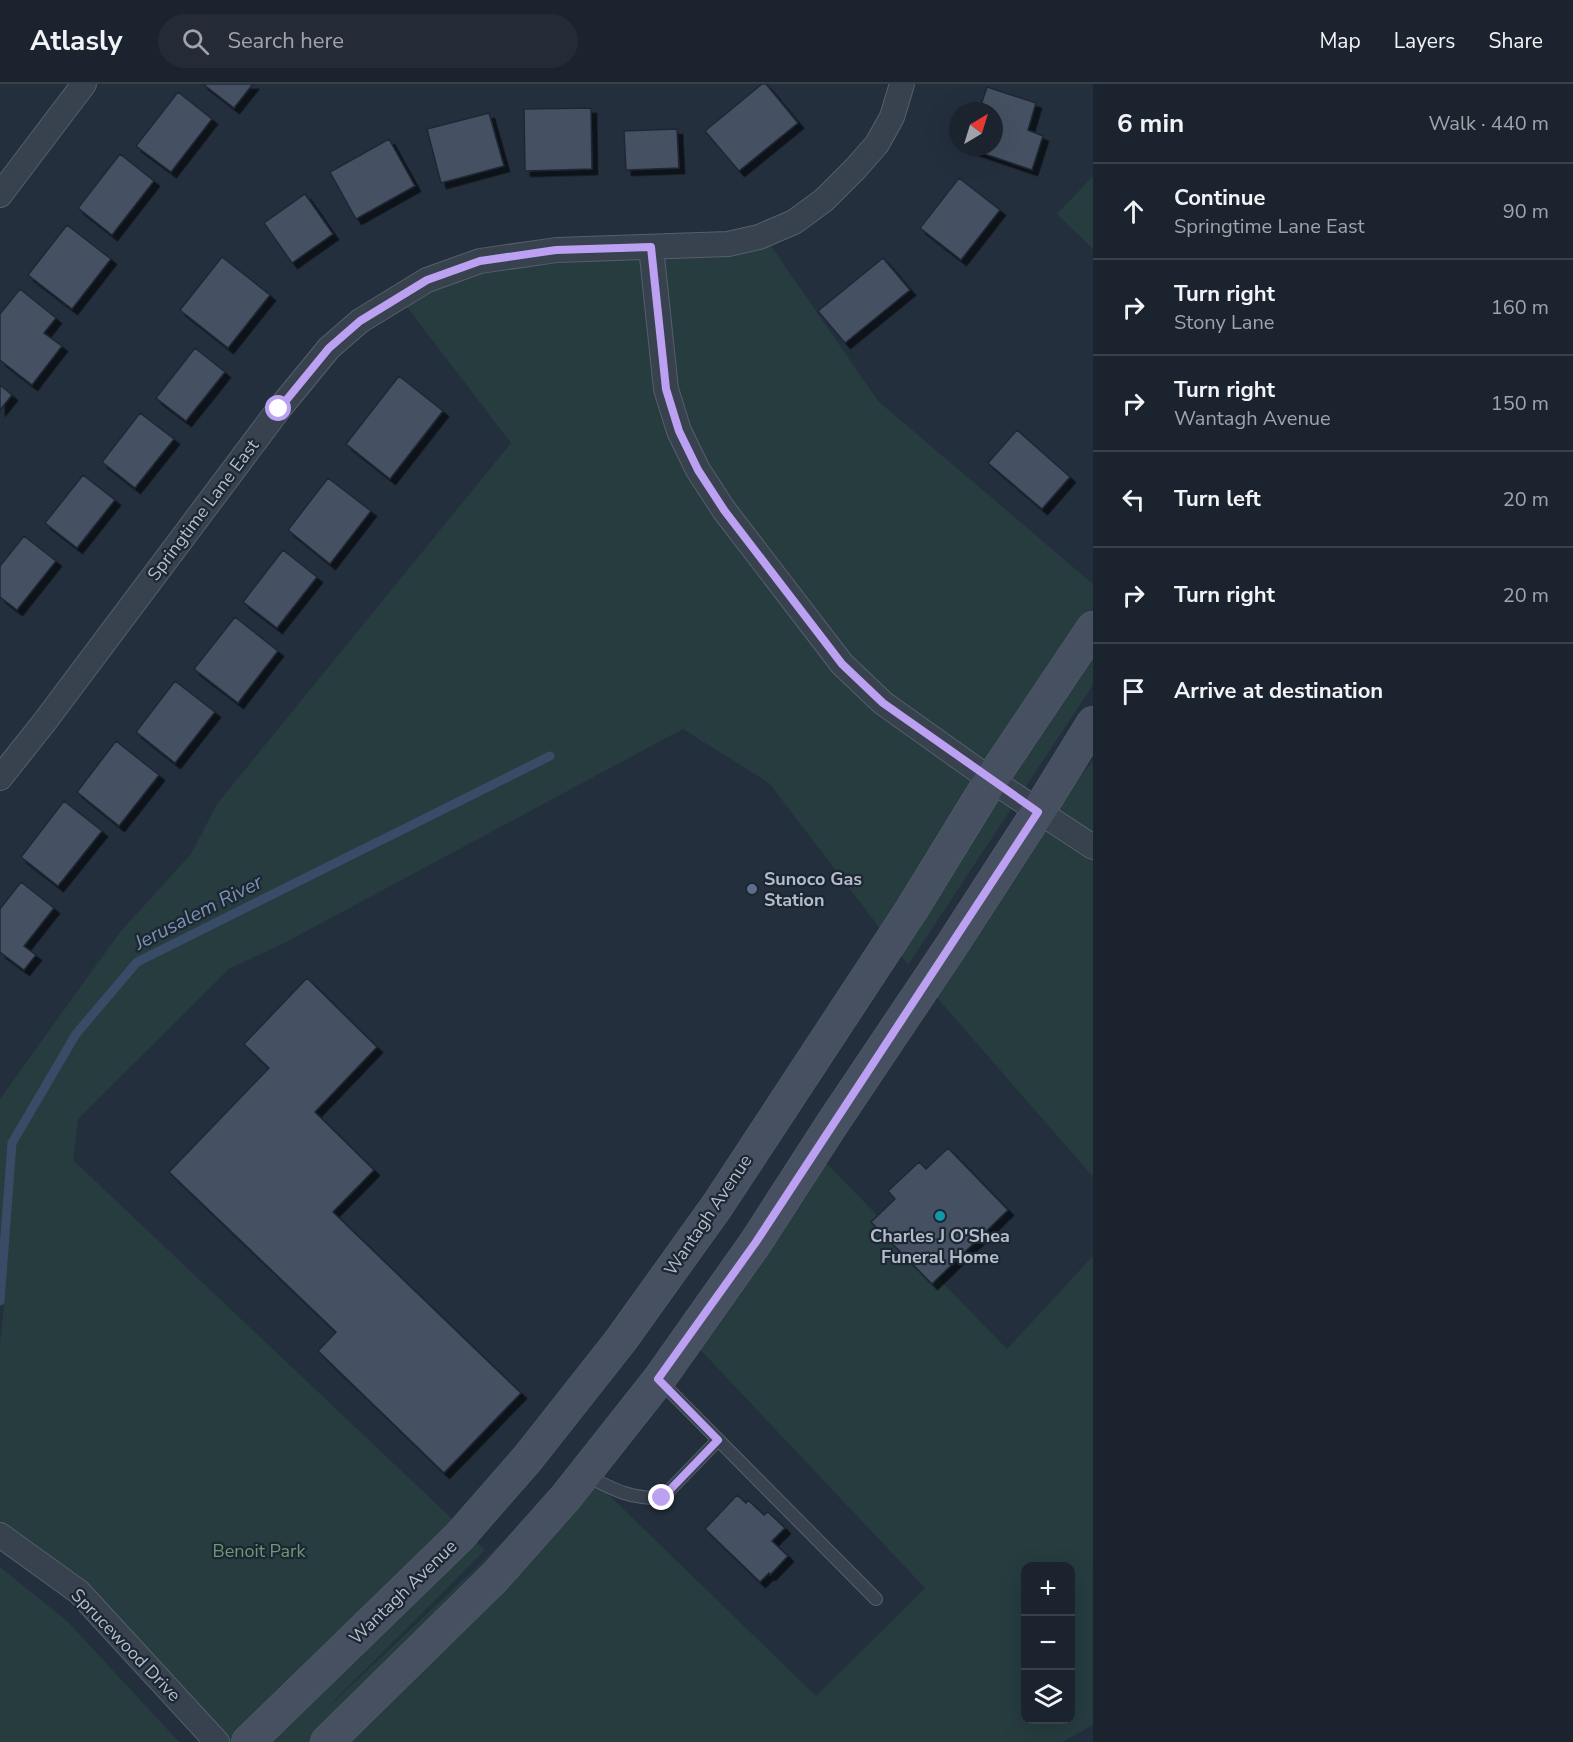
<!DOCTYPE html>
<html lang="en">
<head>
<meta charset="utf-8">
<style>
  body { margin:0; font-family:"Nunito Sans",sans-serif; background:#242b36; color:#f1f3f6 }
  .controls { position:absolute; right:18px; bottom:18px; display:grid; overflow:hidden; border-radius:12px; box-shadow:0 6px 24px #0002 }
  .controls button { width:54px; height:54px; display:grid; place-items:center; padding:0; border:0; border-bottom:2px solid #39404a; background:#1b232e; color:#f1f3f6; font:30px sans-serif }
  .compass { position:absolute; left:949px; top:18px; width:54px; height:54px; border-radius:50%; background:#1b232e; box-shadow:0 6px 24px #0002; rotate:38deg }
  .stop { position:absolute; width:18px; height:18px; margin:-14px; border:4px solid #bca0f2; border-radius:50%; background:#fff }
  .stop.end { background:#bca0f2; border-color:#fff; box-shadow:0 2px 6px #0008 }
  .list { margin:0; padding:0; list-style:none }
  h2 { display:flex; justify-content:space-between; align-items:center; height:78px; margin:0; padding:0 24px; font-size:26px }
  h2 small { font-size:20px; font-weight:400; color:#a0a4aa }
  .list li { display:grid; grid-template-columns:39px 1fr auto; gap:18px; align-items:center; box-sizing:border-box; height:96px; padding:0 24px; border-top:2px solid #39404a }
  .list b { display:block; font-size:22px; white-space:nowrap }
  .list p { margin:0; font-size:20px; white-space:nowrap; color:#a0a4aa }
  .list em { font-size:20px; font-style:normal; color:#a0a4aa }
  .icon { flex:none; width:33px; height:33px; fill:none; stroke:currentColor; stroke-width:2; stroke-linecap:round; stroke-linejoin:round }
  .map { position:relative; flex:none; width:1093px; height:1658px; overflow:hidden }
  header { display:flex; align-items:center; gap:36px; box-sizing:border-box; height:84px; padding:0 30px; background:#1b232e; border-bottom:2px solid #39404a }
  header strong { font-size:28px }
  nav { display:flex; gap:33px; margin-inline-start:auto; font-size:21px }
  .search { width:420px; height:54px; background:#242b36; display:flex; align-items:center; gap:15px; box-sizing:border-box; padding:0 21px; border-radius:33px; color:#a0a4aa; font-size:22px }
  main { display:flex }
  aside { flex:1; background:#1b232e }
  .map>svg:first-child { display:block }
  .green { fill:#263c3f; fill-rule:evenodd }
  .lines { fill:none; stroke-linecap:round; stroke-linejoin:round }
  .stream { stroke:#394c67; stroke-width:9 }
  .building { fill:#455162; stroke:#1f2835; stroke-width:1.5; filter:url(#shadow) }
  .lane-casing { stroke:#565f6c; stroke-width:14 }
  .street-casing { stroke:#565f6c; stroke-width:26 }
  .secondary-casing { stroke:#565f6c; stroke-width:34 }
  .lane { stroke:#38414e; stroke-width:12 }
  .street { stroke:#38414e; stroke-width:24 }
  .secondary { stroke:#465061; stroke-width:33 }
  .route { stroke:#bca0f2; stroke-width:8 }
  .service-dot { fill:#5c6f8a; stroke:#1d2633; stroke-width:2 }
  .culture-dot { fill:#0f9aa8; stroke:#1d2633; stroke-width:2 }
  .labels { text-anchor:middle; stroke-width:4.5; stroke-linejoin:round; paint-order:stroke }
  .street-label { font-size:18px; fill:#b4bcc9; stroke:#1d2633 }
  .poi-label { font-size:18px; font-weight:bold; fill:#b4bcc9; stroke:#1d2633; text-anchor:start }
  .park-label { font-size:18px; fill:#6b9a76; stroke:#1d2633 }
  .water-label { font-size:20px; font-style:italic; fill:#7c92b1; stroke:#1d2633 }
</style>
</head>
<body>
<header>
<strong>Atlasly</strong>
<div class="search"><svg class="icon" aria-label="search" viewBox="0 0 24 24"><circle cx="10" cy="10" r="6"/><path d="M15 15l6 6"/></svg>Search here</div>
<nav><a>Map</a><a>Layers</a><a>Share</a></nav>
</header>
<main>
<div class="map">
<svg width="1093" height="1658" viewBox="0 0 1093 1658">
  <defs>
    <filter id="shadow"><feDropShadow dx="5.5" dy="5.5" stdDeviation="0" flood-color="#0009"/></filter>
  </defs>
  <rect width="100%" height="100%" fill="#242f3e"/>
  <path class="green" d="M1093 92V165L1057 130Z
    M767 156 878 317 1093 500V601L908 881 769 699 683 645 288 857 229 885 78 1035 73 1076 485 1466 317 1634 581 1384 816 1612 925 1504 677 1241 748 1142 805 1057 1007 1265 1093 1172V1641L1062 1658H222L83 1508 0 1451V1262L4 1219 0 1215V1015L120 848 191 770 217 720 511 359 403 218 478 184 636 173ZM1026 1482H1070V1636H1026Z
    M1093 677V1093L914 887Z
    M0 1483 68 1538 179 1658H0Z"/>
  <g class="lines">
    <path class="stream" d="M0 1217 12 1059 76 950 137 878 550 672"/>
  </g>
  <path class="building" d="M203 0H253L234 24Z
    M762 0H766L798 39 739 87 705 47Z
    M987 3 1036 19 1028 46 1043 52 1032 86 967 64V63H994V27H979Z
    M178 8 212 35 171 88 136 62Z
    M591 24 592 85 525 87 524 25Z
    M489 29 504 82 441 99 427 45Z
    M677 45 679 84 626 86 624 47Z
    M389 55 415 102 356 135 330 88Z
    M120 70 154 97 112 151 78 124Z
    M959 94 1000 126 961 176 920 144Z
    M305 110 333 150 292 179 264 139Z
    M67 141 111 175 72 225 28 191Z
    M222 173 270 211 228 264 180 226Z
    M883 174 910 206 845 259 818 227Z
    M20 205 56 234 44 249 62 262 32 301 0 276V230Z
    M195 264 225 288 186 337 156 314Z
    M399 292 443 327 390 395 346 360Z
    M0 301 12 311 0 326Z
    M140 329 174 355 135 404 102 378Z
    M1017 346 1070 393 1042 425 988 379Z
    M83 391 115 416 77 464 45 439Z
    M328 394 371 427 330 480 288 446Z
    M24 452 56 477 17 526 0 513V482Z
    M283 466 317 493 277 544 243 518Z
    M235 533 278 567 238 619 194 585Z
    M175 597 215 628 175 679 136 648Z
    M116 657 159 691 119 742 77 708Z
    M64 717 102 747 58 802 21 773Z
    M21 798 54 824 24 862 36 871 24 886 0 868V825Z
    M307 894 377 963 315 1028 374 1086 333 1128 521 1309 444 1389 318 1267 336 1248 169 1088 269 984 244 960Z
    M948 1064 1008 1126 932 1200 871 1138 895 1115 888 1107 919 1078 926 1085Z
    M737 1411 746 1419 748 1416 764 1431 768 1428 785 1444 772 1457 788 1472 770 1491 769 1489 760 1498 705 1445Z"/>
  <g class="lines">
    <defs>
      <path id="lane" d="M659 1296 876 1515
        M585 1391C613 1405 629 1415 662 1414L718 1356"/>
      <path id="street" d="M0 111 84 0
        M651 163 666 305 679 347 698 386 724 426 842 580 883 619 991 696 1093 763
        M0 694 46 636 279 325 329 264 360 237 427 196 480 177 557 166 728 160 759 153 794 138 824 116 855 85 877 60 892 33 902 0
        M0 1451 79 1508 217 1658"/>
      <path id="secondary" d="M248 1658 459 1453 528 1374 621 1256 717 1122 912 825 991 696 1093 544
        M327 1658 495 1493 566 1413 660 1294 756 1158 832 1040 952 861 1038 728 1093 639"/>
    </defs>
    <use href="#lane" class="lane-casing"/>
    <use href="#street" class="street-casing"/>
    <use href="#secondary" class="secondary-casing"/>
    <use href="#lane" class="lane"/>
    <use href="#street" class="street"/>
    <use href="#secondary" class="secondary"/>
  </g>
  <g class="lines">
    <path class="route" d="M279 325 329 264 360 237 427 196 480 177 556 166 651 163 666 305 679 347 698 386 724 426 842 580 883 619 1038 728 756 1158 658 1295 718 1356 662 1414"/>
  </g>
  <circle class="service-dot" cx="752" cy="805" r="6"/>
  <circle class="culture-dot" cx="940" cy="1132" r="6"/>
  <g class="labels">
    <g class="street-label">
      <text transform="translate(203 426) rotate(-53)" y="6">Springtime Lane East</text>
      <text transform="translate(708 1131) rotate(-56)" y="6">Wantagh Avenue</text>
      <text transform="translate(403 1508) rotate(-44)" y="6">Wantagh Avenue</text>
      <text transform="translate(126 1561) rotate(46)" y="6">Sprucewood Drive</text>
    </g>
    <g class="poi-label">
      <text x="764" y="801">Sunoco Gas<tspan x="764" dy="21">Station</tspan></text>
      <text x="940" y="1158" text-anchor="middle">Charles J O'Shea<tspan x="940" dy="21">Funeral Home</tspan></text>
    </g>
    <g class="park-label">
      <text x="259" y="1473">Benoit Park</text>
    </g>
    <g class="water-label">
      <text transform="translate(198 828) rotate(-27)" y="7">Jerusalem River</text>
    </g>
  </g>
</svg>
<div class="controls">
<button>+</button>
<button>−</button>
<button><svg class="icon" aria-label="layers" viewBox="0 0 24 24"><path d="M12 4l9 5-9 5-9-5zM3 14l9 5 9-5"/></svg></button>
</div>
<svg class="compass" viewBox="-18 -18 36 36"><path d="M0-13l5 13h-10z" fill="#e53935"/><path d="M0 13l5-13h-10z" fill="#a0a4aa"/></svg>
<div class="stop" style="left:279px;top:325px"></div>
<div class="stop end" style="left:662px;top:1414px"></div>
</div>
<aside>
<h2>6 min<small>Walk · 440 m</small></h2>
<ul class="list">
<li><svg class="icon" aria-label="ahead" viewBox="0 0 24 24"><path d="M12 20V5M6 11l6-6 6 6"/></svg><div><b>Continue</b><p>Springtime Lane East</p></div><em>90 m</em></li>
<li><svg class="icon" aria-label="right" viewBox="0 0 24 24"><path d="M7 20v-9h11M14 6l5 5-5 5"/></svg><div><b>Turn right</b><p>Stony Lane</p></div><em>160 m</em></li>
<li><svg class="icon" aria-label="right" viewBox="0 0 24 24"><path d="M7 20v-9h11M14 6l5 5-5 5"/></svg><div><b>Turn right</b><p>Wantagh Avenue</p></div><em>150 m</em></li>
<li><svg class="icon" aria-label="left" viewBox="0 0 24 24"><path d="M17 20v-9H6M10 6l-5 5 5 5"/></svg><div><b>Turn left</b></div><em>20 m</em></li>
<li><svg class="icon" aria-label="right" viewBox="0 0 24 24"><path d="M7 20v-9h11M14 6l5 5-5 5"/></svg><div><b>Turn right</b></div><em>20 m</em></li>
<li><svg class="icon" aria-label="arrive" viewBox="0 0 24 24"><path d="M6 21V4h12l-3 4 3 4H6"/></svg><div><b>Arrive at destination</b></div></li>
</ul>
</aside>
</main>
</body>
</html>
